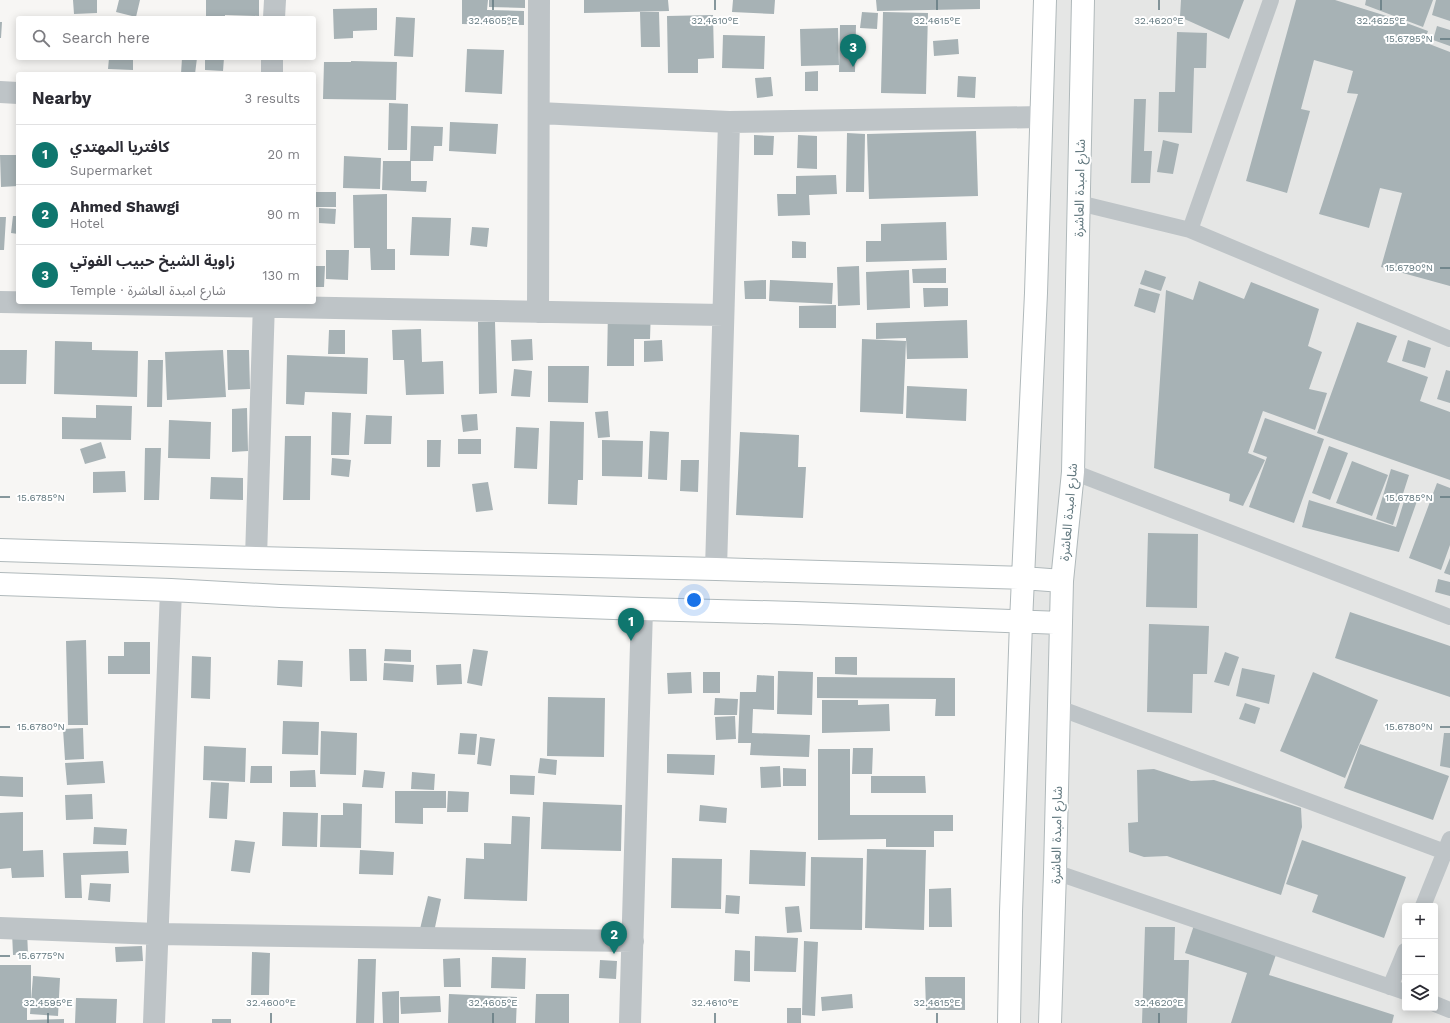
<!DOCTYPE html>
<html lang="en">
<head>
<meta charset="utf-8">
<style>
  body { margin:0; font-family:"Work Sans","Noto Sans Arabic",sans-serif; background:#f2f2f3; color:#2b2b33 }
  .controls { position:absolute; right:12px; bottom:12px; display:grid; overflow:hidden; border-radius:4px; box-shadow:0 2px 10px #0003 }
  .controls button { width:36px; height:36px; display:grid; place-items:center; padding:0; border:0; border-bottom:1px solid #e1e1e2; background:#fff; color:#2b2b33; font:20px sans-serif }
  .you { position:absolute; left:694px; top:600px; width:14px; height:14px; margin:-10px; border:3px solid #fff; border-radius:50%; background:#1a73e8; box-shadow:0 0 0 6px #1a73e833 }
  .badge { display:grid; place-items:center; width:26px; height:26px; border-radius:50%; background:#0f766e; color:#fff; font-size:13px; font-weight:700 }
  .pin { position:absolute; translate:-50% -33px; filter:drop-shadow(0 1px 2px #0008) }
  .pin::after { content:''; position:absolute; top:21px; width:14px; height:12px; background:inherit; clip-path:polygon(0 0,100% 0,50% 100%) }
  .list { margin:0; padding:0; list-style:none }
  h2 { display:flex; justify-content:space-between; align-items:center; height:52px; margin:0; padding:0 16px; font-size:17px }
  h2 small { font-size:13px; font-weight:400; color:#7c7c81 }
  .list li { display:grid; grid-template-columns:26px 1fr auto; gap:12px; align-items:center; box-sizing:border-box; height:60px; padding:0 16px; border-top:1px solid #e1e1e2 }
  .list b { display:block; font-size:15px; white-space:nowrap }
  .list p { margin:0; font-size:13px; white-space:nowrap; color:#7c7c81 }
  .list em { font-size:13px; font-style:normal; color:#7c7c81 }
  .icon { flex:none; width:22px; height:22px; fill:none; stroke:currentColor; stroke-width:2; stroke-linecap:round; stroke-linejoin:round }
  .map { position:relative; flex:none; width:1450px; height:1023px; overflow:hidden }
  .search { position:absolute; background:#fff; box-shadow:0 2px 10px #0003; left:16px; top:16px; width:300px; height:44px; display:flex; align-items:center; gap:10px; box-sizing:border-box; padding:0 14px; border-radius:4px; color:#7c7c81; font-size:15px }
  .panel { position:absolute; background:#fff; box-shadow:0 2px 10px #0003; left:16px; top:72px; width:300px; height:232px; border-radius:4px }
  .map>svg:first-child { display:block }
  .built { fill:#e5e6e5; fill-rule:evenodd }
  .building { fill:#a7b2b5 }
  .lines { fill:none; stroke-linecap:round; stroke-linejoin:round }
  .secondary-casing { stroke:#b0b9bb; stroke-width:24 }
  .service { stroke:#bec4c7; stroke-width:16 }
  .minor { stroke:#bec4c7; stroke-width:22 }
  .secondary { stroke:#fff; stroke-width:22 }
  .ticks { fill:none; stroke:#62787f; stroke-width:1.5 }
  .labels { text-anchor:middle; stroke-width:4; stroke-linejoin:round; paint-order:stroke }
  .street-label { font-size:13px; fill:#62787f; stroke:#fff }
  .ticks-label { font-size:10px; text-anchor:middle; fill:#62787f; stroke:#fff; stroke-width:4; stroke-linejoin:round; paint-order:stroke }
</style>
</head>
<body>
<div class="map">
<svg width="1450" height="1023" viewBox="0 0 1450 1023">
  <rect width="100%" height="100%" fill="#f7f6f4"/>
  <path class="built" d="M1041 0H1450V1023H1012ZM1405 906H1435V1008H1405Z"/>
  <path class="building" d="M73 0H97V13L74 14Z
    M119 0H140L136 17 116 12Z
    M206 0H259V16L225 15V18H206Z
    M462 0H488L487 10 524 11V25L462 24Z
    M489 0H525V8L489 7Z
    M584 0H668L669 11 584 13Z
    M733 0H775L774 14 732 12Z
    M876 0H980V9L877 11Z
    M1181 0H1244L1229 39 1180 17Z
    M1296 0H1335L1393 18 1428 31 1424 42 1450 52V286L1381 267 1402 193 1380 188 1369 228 1319 214 1358 94 1347 93 1353 71 1314 60 1301 109 1310 111 1287 193 1246 181Z
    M1366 0H1433L1423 27 1365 5Z
    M1436 0H1450V21L1432 15Z
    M377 8V30L353 31V38L334 39 333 9Z
    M640 12H659L660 47H641Z
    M862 12 878 13 877 29 860 28Z
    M883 12 928 13 926 94 881 93Z
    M713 15 714 58 698 59V73H668L667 16Z
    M75 16 95 17V18H75Z
    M396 17 415 18 413 57 394 56Z
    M0 22H2L1 38H0Z
    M840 25H856L855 72H839Z
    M1437 26 1450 30V46L1433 40Z
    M838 28 839 65 801 66 800 29Z
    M1177 32 1207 33 1206 68H1194L1192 133 1158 132 1159 92H1175Z
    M723 35 765 36 764 69 722 68Z
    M958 39 959 54 934 56 933 41Z
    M467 49 504 50 502 94 465 92Z
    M109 58H133V70L108 69Z
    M182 58H197L195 74H181Z
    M205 58H224L223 71 205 70Z
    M351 61 397 62 396 100 323 99 324 62H351Z
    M818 71V91H805V72Z
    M958 76 976 77 975 98 957 97Z
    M771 77 773 96 757 98 755 78Z
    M1134 99H1146L1144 151H1152L1150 183H1131Z
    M389 103 408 104 407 150H388Z
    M450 122 498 124 496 154 449 151Z
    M411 126 443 127 442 146H434L433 161H410Z
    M976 131 978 196 869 199 867 134Z
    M847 133 865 134 864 192H846Z
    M754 135 774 136 773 155H754Z
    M798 135 817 136V169L797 168Z
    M1163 140 1179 144 1173 174 1157 172Z
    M0 155H18V186L1 187Z
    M344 156 381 158 380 189 343 188Z
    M383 161H411V181H427L426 192 382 190Z
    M836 175 837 194 809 195 810 215 778 216 777 194H796V176Z
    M314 192H336V207H314Z
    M387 194V249H395V270H371L370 248H354L353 195Z
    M319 208 336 209 335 224 319 223Z
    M13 216H18V234L11 233Z
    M0 217H6L4 250H0Z
    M412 217 451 218 449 256 410 255Z
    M946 222 947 260 866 262V241H881V224Z
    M472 227 489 228 487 247 470 245Z
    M792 241 806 242V258H792Z
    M326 250H349L348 280 326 279Z
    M314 266H325L324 287H314Z
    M859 266 860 305 838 306 837 267Z
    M946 268V283H913L912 269Z
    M909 270 910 308 867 310 866 272Z
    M1145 270 1166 277 1161 291 1140 284Z
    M766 280V299H745L744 281Z
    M770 280 833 283 832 304 769 301Z
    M1199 281 1244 299 1251 282 1319 309 1308 346 1322 352 1309 389 1327 393 1315 430 1263 411 1248 453 1265 460 1243 506 1229 501 1230 494 1154 468 1166 290 1193 300Z
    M923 288H948V306L924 307Z
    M1139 288 1160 294 1155 313 1134 306Z
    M836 305V328H799V306Z
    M608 308H651L650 339H634V366H607Z
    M967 320 968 358 907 359 906 338 876 339V323Z
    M478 322H495L497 393 479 394Z
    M1357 322 1397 336 1387 362 1428 377 1420 401 1450 412V480L1317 433Z
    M421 329 422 362 443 361 444 394 406 395 404 360H393L392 330Z
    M329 330H345V354H328Z
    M532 339 533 360 512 361 511 340Z
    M862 339 906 341 903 414 860 412Z
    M662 340 663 361 644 362V341Z
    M1408 340 1431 348 1425 368 1402 361Z
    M55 341 92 342V350L138 351 137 397 54 394Z
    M0 350H27L26 384H0Z
    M223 350 226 397 167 400 165 352Z
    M227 350H249L250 389 228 390Z
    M287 355 368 358 367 394 305 392 304 405 286 404Z
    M148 360H163L162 407H147Z
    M548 366H589L588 403 548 402Z
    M514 369 532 371 530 397 511 396Z
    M1446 370 1450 371V403L1437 399Z
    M907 386 967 389 966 421 906 418Z
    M96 405 132 406 131 440 62 439V417L96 418Z
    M247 408 248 451 232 452V409Z
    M608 411 610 437 598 438 595 412Z
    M332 412 351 413 349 455H331Z
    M477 414 478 430 463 432 461 415Z
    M366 415 392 416 391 444H364Z
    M1265 418 1324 439 1294 523 1249 507 1267 457 1253 452Z
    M169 420 211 422 210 459 168 458Z
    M550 421 584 422 583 480H578L577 505 548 504Z
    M516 427 539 428 537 469 514 468Z
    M650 431 669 432 667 480 648 479Z
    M740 432 799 435 798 467H806L803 518 736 515Z
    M285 436H311L310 500H283Z
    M458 439H481V454H458Z
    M427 440H441L440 467H427Z
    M602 440 643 441 642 477 602 476Z
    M101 442 106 458 85 464 80 449Z
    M1329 446 1348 453 1330 500 1312 493Z
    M145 448H161L159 500H144Z
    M332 458 351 460 349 477 331 475Z
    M681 460H699L698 492 680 491Z
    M1352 461 1388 475 1372 516 1336 503Z
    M1391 469 1409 475 1393 525 1376 519Z
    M125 471 126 492 93 493V472Z
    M211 477 243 478V500L210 499Z
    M488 482 493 510 476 512 472 484Z
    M1437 483 1450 488V545L1441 570 1409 558Z
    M1405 498 1417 501 1399 552 1302 527 1309 500 1396 527Z
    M1148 533 1198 534 1197 608 1146 607Z
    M1450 558V575L1444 573Z
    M1438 579 1450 582V596L1435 592Z
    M1350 612 1450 646V697L1335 658Z
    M1149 624 1209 626 1207 674H1193L1192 713 1147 712Z
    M86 640 88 725H68L66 641Z
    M124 642H150V674H108V656H124Z
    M349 649H366L367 681H350Z
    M385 649 411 650V662L384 661Z
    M473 649 488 651 482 686 467 683Z
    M1225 652 1239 657 1229 686 1214 682Z
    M192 656 211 657 210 699 191 698Z
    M835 657H857V675L835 674Z
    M278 660 303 661 302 687 277 685Z
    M384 663 414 665 413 682 383 680Z
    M461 664 462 684 437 685 436 665Z
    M1242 668 1275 675 1269 704 1236 696Z
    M778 671 813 672 812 715 777 714Z
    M691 672 692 693 668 694 667 673Z
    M703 672H720V693H703Z
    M1313 672 1378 700 1345 778 1280 751Z
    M757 675 774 676V710L753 709 752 733 810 735 809 757 750 755 751 743H738L740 692H756Z
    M817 677 955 678V716H935L936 699 817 698Z
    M548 697 605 698 604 757 547 756Z
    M715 698 738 699 737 715H714Z
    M822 700H858V705L889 704 890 731 822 733Z
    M1245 703 1260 708 1255 724 1239 719Z
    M735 716 736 739 716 740 715 717Z
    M283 721 319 722 318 755 282 754Z
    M83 728 84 759 65 760 63 729Z
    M321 731 357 733 356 775 320 774Z
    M460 733 477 734 475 755 458 754Z
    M1444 733H1450V768L1440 766Z
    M480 737 495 739 491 766 477 764Z
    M1360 744 1449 776 1433 820 1344 788Z
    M204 746 246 748 245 782 203 780Z
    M853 748H873L872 774H852Z
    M818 749H850V815H953V831H934V847H886V839L818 840Z
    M667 754 715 755 714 775 667 773Z
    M540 758 557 760 556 775 538 773Z
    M103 761 105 783 67 785 65 763Z
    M251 766H272V783H250Z
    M780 766 781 787 761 788 760 767Z
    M783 768 806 769V786H783Z
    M1154 769 1191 781 1214 780 1301 808 1302 827 1281 895 1167 856 1144 857 1129 852 1128 823 1138 822 1137 770Z
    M315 770 316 787H290V771Z
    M364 770 385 772 383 788 362 787Z
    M412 772 435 774 434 790 411 789Z
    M510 775 535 776 534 795 510 794Z
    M0 776 23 777V797L0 796Z
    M871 776H925L926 793H871Z
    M211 782 229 783 227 819 209 818Z
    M395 791H446V808H423V824L395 823Z
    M448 791 469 792 468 812H447Z
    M92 794 93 819 66 820 65 795Z
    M543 802 622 805 621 851 541 849Z
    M343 803 362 804 361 848 320 847 321 815H343Z
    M700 805 727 808 726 823 699 821Z
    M23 812V851L43 850 44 877 12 878 11 868 0 869V813Z
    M283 812 318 813 317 847 282 846Z
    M512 816 530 817 527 901 464 899 466 858 484 859V843L511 844Z
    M94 827 127 829 126 845 93 844Z
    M235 840 255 842 250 873 231 871Z
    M1302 840 1406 877 1384 938 1312 912 1318 895 1286 884Z
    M867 849 926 850 924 930 865 928Z
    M360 850 394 852 393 875 359 874Z
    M750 850 806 852 805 886 749 884Z
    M128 851 129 873 81 875 82 898H65L63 853Z
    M811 857 863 858 862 930 810 929Z
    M672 858 722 859 721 909 671 908Z
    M90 883 111 884 110 902 88 900Z
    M951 888 952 927H929V889Z
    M726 895 740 896 739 914 725 913Z
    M428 896 441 899 434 932 420 929Z
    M799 906 802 932 787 933 785 907Z
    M1195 922 1278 949 1269 975 1394 1015 1392 1023H1231L1247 973 1185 953Z
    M1145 927H1175L1174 960H1189L1187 1023H1142Z
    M27 931 28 954 13 955 12 932Z
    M755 936 798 938 796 972 754 971Z
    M804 941 818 942 815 1016 802 1015Z
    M142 946 143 961 116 962 115 947Z
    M735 950 750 951V982L734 981Z
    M252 952 270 953 269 995H251Z
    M492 957 526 958 525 989 491 988Z
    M460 958 461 987H444L443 959Z
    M358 959H376L374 1023H356Z
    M600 960 617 961 616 979 599 978Z
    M0 965H31V998H27V1020L64 1019V1023H0Z
    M33 976 60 978 58 1016 30 1014Z
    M925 977H965V1010H926Z
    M399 991V1023H383L382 992Z
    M449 994 517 997 516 1023H448Z
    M536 994H569V1023H535Z
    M852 994 853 1008 822 1011 821 997Z
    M440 996 441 1012 401 1014 400 997Z
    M76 998 117 999 116 1023H75Z
    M787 1008H801V1023H787Z
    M212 1019H231V1023H212Z"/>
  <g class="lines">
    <defs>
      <path id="secondary" d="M0 550 256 558 716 569 1023 578 1062 581
        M0 584 171 590 280 596 642 609 796 613 1061 623
        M1009 1023 1011 912 1021 622 1036 293 1045 0
        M1050 1023 1055 872 1062 581 1073 472 1083 0"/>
    </defs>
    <use href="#secondary" class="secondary-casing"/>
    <path class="service" d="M1079 203 1190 230 1450 339
      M1190 230 1271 0
      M1073 472 1450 617
      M1059 708 1445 852
      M1055 872 1405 992
      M1423 906 1450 839
      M1390 987 1405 951
      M1435 1004 1450 1010"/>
    <path class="minor" d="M274 18 275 0
      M272 74V58
      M0 92 18 93
      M539 113 729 122 1041 117
      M0 302 723 315
      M538 312 539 0
      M256 558 264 302
      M716 569 729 122
      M0 928 157 934 633 941
      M154 1023 171 590
      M630 1023 642 609"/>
    <use href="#secondary" class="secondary"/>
  </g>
  <path class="ticks" d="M493 0V10M715 0V10M937 0V10M1159 0V10M1381 0V10M1440 39H1450M1440 268H1450M0 497H10M1440 497H1450M0 727H10M1440 727H1450M0 956H10M48 1013V1023M271 1013V1023M493 1013V1023M715 1013V1023M937 1013V1023M1159 1013V1023"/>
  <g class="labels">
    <g class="street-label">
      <text transform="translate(1079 188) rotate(-89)" y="5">شارع امبدة العاشرة</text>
      <text transform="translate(1068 512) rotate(-85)" y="5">شارع امبدة العاشرة</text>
      <text transform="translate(1056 835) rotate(-89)" y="5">شارع امبدة العاشرة</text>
    </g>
  </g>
  <g class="ticks-label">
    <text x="493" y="24">32.4605°E</text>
    <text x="715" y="24">32.4610°E</text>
    <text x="937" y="24">32.4615°E</text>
    <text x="1159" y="24">32.4620°E</text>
    <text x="1381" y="24">32.4625°E</text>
    <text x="1409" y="42">15.6795°N</text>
    <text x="1409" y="271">15.6790°N</text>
    <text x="41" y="501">15.6785°N</text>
    <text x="1409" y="501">15.6785°N</text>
    <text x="41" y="730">15.6780°N</text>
    <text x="1409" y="730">15.6780°N</text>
    <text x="41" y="959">15.6775°N</text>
    <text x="48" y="1006">32.4595°E</text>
    <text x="271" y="1006">32.4600°E</text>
    <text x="493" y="1006">32.4605°E</text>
    <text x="715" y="1006">32.4610°E</text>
    <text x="937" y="1006">32.4615°E</text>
    <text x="1159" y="1006">32.4620°E</text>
  </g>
</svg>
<div class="controls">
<button>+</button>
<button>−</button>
<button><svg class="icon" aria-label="layers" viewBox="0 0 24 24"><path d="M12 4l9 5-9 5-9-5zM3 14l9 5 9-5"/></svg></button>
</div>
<div class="you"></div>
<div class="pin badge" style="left:631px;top:641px">1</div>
<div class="pin badge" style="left:614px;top:954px">2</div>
<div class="pin badge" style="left:853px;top:67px">3</div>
<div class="search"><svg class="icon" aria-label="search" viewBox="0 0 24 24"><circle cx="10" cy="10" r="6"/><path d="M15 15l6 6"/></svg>Search here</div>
<section class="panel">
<h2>Nearby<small>3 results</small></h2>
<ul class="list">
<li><span class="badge">1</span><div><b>كافتريا المهتدي</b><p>Supermarket</p></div><em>20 m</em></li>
<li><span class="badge">2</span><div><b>Ahmed Shawgi</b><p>Hotel</p></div><em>90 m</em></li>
<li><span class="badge">3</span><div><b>زاوية الشيخ حبيب الفوتي</b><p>Temple · شارع امبدة العاشرة</p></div><em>130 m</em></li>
</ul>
</section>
</div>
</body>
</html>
